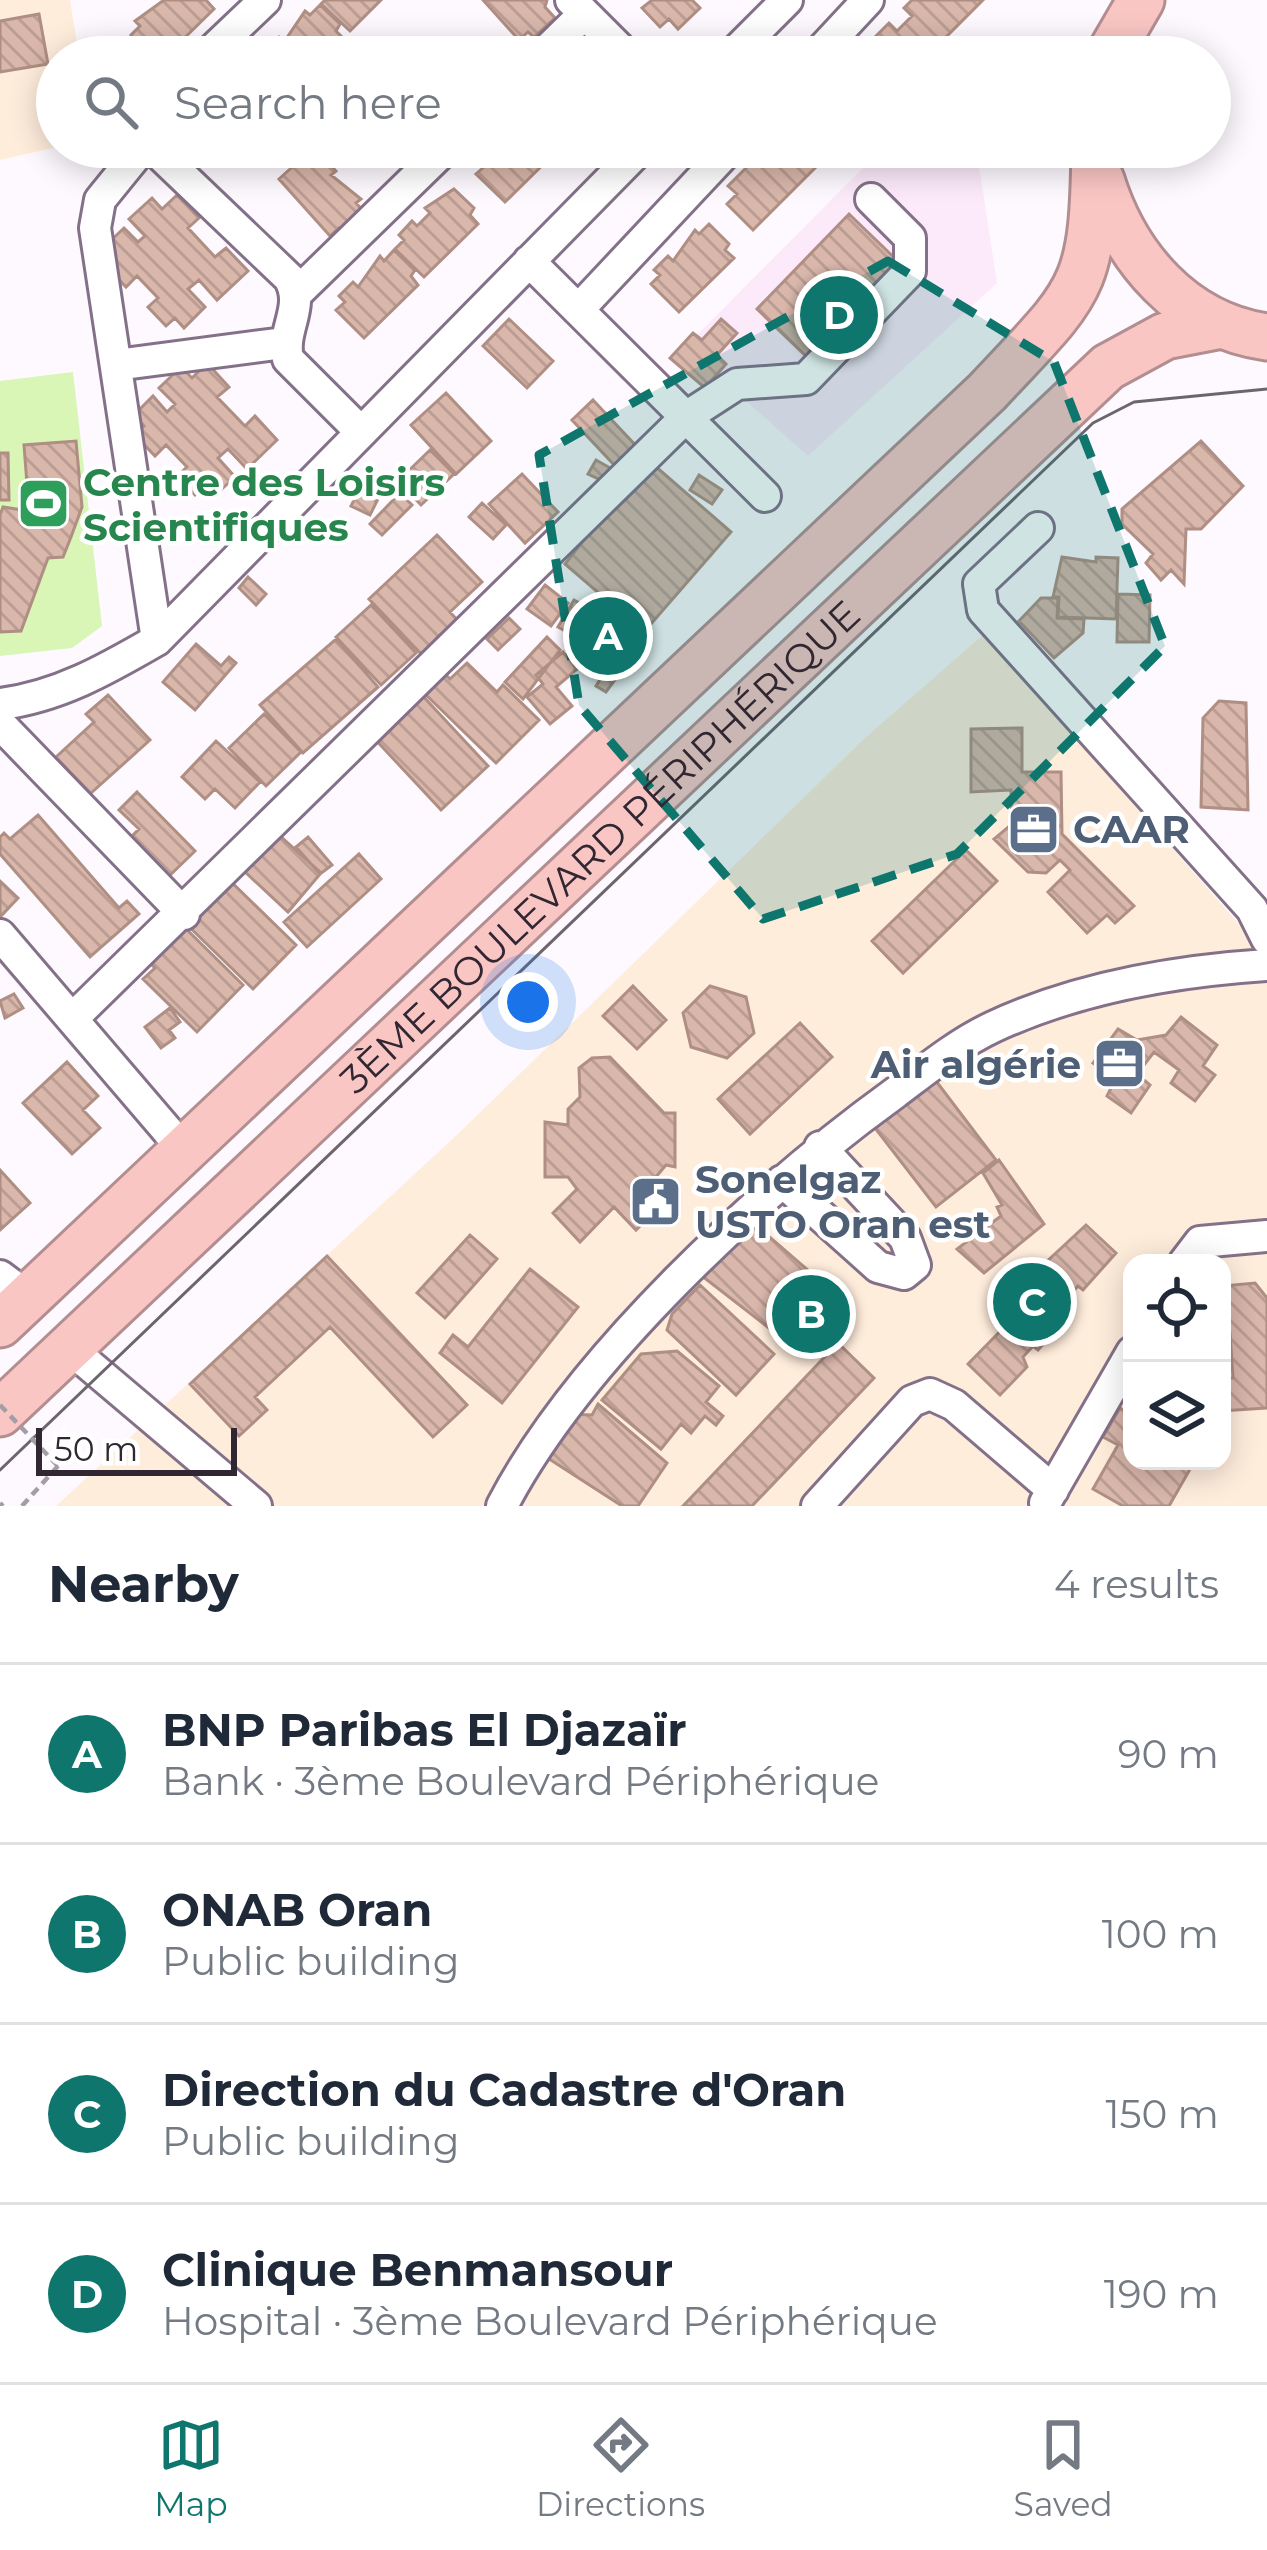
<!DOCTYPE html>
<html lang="en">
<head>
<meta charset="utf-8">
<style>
  body { margin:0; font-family:Montserrat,sans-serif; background:#f6f6f7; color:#1f2937 }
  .controls { position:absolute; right:36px; bottom:36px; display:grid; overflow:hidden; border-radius:24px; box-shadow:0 6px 30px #0003 }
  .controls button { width:108px; height:108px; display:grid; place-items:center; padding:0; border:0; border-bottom:3px solid #e0e1e3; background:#fff; color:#1f2937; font:60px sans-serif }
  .scale { position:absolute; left:36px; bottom:30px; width:201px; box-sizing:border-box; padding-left:12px; border:6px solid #302732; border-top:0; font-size:33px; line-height:42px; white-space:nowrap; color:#302732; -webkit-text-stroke:9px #fff; paint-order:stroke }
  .you { position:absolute; left:528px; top:1002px; width:42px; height:42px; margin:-30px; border:9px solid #fff; border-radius:50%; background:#1a73e8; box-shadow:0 0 0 18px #1a73e833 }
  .badge { display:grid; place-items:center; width:78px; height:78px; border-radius:50%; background:#0f766e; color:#fff; font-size:39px; font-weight:700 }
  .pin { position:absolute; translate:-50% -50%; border:6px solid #fff; box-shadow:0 3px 12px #0006 }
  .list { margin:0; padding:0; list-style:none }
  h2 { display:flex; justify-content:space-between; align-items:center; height:156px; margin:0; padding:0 48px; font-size:51px }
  h2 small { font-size:39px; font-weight:400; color:#747a83 }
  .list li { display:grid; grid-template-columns:78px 1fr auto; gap:36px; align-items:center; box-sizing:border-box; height:180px; padding:0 48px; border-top:3px solid #e0e1e3 }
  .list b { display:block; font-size:45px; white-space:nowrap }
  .list p { margin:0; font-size:39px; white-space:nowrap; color:#747a83 }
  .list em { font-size:39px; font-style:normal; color:#747a83 }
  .icon { flex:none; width:66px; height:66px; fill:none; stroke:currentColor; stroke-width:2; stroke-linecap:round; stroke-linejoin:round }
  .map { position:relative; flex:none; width:1267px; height:1506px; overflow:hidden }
  .search { position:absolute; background:#fff; box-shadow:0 6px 30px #0003; left:36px; right:36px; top:36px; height:132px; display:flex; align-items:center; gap:30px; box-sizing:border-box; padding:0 42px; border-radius:66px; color:#747a83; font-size:45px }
  .sheet { height:876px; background:#fff }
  nav { display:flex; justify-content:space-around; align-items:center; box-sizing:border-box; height:168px; border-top:3px solid #e0e1e3; background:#fff; font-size:33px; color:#747a83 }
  nav a { display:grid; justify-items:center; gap:6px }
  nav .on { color:#0f766e }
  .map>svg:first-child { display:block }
  .commercial { fill:#ffeddc; fill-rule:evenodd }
  .medical { fill:#fceafb }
  .green { fill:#d9f6b7 }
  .building { fill:url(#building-back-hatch); stroke:#af8e83; stroke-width:3 }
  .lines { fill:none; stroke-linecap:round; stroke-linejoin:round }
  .minor-casing { stroke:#847189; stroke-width:36 }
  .highway-casing { stroke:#b38e91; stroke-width:51 }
  .path { stroke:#a39da5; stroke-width:4.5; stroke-dasharray:9 6; stroke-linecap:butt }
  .minor { stroke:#fff; stroke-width:30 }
  .highway { stroke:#f9c6c4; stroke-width:45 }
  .tram { stroke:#6c656e; stroke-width:3 }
  .path-bridge { stroke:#a39da5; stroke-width:4.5; stroke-dasharray:9 6; stroke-linecap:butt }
  .marked { fill:#0f766e; fill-opacity:0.2; stroke:#0f766e; stroke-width:9; stroke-dasharray:24 15; stroke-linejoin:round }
  .labels { text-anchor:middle; stroke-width:9; stroke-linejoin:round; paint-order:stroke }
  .leisure-label { font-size:39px; font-weight:bold; fill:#27864d; stroke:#fff; text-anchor:start }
  .service-label { font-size:39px; font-weight:bold; fill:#4e5e75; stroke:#fff; text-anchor:start }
  .street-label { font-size:39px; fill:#302732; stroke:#fff }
</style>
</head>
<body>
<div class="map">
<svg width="1267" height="1506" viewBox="0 0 1267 1506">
  <defs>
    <pattern id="building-back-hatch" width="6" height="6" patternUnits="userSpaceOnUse" patternTransform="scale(3)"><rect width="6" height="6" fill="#d9b7ab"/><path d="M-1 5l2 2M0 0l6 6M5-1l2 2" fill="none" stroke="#bb9d94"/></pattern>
  </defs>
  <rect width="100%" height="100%" fill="#fdf9fe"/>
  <path class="commercial" d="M0 0H70L79 57H57V147L0 160Z
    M984 634 1267 956V1506H56L460 1132 865 738ZM1132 1263H1222V1461H1132Z"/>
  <path class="medical" d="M884 147H976L997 283 808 456 685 347Z"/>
  <path class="green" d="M73 372 102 626 72 648 0 656V381Z"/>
  <path class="building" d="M164 0H206L214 9 165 57H154L131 35 140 26 135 21Z
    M325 0H381L350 31 321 4Z
    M483 0H547L545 7 555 18 534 37 528 32 519 40Z
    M652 0H692L700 8 678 29 669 19 660 27 642 8Z
    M912 0H983L926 57H855L889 23 897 31 912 16 904 8Z
    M320 5 340 24 336 31 344 39 326 57H270L265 51 279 37 284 42 305 11 310 15Z
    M39 14 48 64 0 72V21Z
    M493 147 498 151 559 149 505 202 476 174 485 166 480 160Z
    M767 147 777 154 784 147H836L753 230 727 204 737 194 728 186Z
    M309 152 317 162 323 157 336 171 331 175 361 199 356 203 366 214 345 233 339 228 330 236 279 179Z
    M454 189 474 208 470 215 478 224 424 277 395 249 404 240 399 235 412 221 417 226 430 213 425 208Z
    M177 195 199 218 188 228 215 257 226 248 248 271 217 300 199 280 188 289 205 307 184 328 175 318 166 326 148 307 158 298 137 276 126 287 106 266 115 257 105 246 124 228 138 242 145 236 129 219 152 198 162 209Z
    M849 214 907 270 814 364 757 309Z
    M709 224 729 244 725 250 734 258 679 312 651 284 660 275 654 270 668 256 673 261 695 230 699 234Z
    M394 250 415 270 411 276 418 285 364 338 336 310 345 302 339 296 353 282 358 287 380 256 384 261Z
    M509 319 553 361 527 388 483 346Z
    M721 319 737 333 717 355 726 364 705 388 670 358 693 333 702 340Z
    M207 363 229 387 217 397 245 426 255 416 277 440 247 469 228 449 218 458 235 477 213 497 204 487 195 495 177 476 187 467 166 445 155 456 135 435 144 426 134 415 153 396 167 412 175 404 159 388 181 367 192 378Z
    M446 393 491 441 456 474 411 425Z
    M593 400 639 449 618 469 572 420Z
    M76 441 82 507 71 537 63 557 48 558 21 631 0 632V515L3 507 29 511 24 445Z
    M1201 441 1243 486 1201 529H1186L1184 584 1171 570 1161 580 1146 563 1153 554 1122 524V509Z
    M430 450 454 474 421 505 398 481Z
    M0 453H8L9 500H0Z
    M647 459 731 532 644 632 565 564Z
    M596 460 612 469 605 482 588 474Z
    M522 474 558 512 525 543 489 504Z
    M699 475 722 490 712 504 690 490Z
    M362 484 381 493 370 515 351 506Z
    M400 493 412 505 382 535 370 524Z
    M482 503 506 525 493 539 469 517Z
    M437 535 482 582 450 612 460 623 424 657 369 599Z
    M1062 557 1096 562V557L1118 558 1116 619 1058 617 1059 597H1053Z
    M248 577 266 594 256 605 239 588Z
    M545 585 568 603 551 626 527 609Z
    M1118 594 1150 595 1149 642H1117Z
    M1041 598H1058L1057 618 1084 619 1083 633 1054 658 1019 621Z
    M574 600 592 610 576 637 558 627Z
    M371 605 416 653 381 685 336 637Z
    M609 612 631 628 607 659 585 643Z
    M509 618 520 629 498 650 487 639Z
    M547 637 560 650 523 699 505 682Z
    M336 639 378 687 303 753 260 705Z
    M196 644 221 666 229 657 236 663 195 710 163 682Z
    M563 652 577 669 556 687 572 706 550 724 527 697 543 684 536 675Z
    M467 663 497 692 503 685 539 720 496 763 421 690 441 670 450 679Z
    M606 670 617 677 606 692 596 686Z
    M420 693 488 766 441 810 373 737Z
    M108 695 150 740 90 794 56 757 94 722 86 714Z
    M1219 701 1246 703 1248 810 1201 807 1203 718Z
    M264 714 301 752 266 786 229 748Z
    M1022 728V772H1061L1062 834 1134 906 1115 923 1107 915 1087 933 1048 892 1070 870 1060 860 1046 873 1028 872 994 839 1012 824 1011 790 971 792V729Z
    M216 741 260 782 235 808 215 789 205 799 182 777Z
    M137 792 195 851 164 881 125 843 139 829 119 810Z
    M38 815 119 908 127 901 139 914 90 957 0 854V837L4 833 10 839Z
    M278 834 321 873 288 912 244 871Z
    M308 837 332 865 320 874 296 847Z
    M966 850 997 881 903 973 872 941Z
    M359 854 381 879 307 947 284 922Z
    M220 871 296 945 253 989 177 915Z
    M0 881 18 898 1 916 0 915Z
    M176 919 243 985 197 1032 143 979 155 968 141 955Z
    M633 986 666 1020 637 1049 603 1016Z
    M710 986 746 997 754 1033 727 1058 691 1047 683 1013Z
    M14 994 23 1008 5 1018 0 1001Z
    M170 1008 180 1022 169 1030 175 1038 161 1048 145 1027Z
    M1181 1017 1217 1045 1203 1066 1215 1075 1195 1101 1171 1083 1179 1070 1154 1052 1137 1074 1150 1085 1131 1113 1107 1096 1116 1078 1093 1063 1118 1029 1137 1040 1166 1035Z
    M800 1023 832 1057 750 1134 718 1099Z
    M610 1057 664 1113H675V1167L666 1165 655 1178 671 1195 636 1230 614 1207 580 1242 553 1213 577 1189 568 1177H545V1122L568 1125V1109L580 1097 579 1068 592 1058Z
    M67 1062 98 1096 83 1110 100 1128 72 1154 23 1103Z
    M936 1081 996 1160 936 1207 875 1128Z
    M999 1160 1044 1224 984 1273 957 1249 1001 1216 997 1207 1002 1205 983 1173Z
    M0 1170 30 1203 0 1230Z
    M750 1220 832 1291 787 1342 702 1276Z
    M1086 1225 1116 1253 1083 1290 1078 1286 1061 1305 1071 1313 1038 1350 1033 1346 1023 1357 1027 1367 1000 1395 968 1364 1019 1312 1024 1295 1048 1270 1043 1265Z
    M470 1235 497 1259 445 1318 417 1293Z
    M327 1256 467 1405 433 1437 330 1327 255 1397 267 1410 239 1436 190 1384Z
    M530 1269 578 1307 502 1403 440 1353 453 1335 468 1347Z
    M1255 1283 1267 1298V1408L1222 1411V1378H1233L1230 1333 1222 1334V1286Z
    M700 1285 774 1354 736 1395 667 1330 672 1314Z
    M838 1343 874 1378 752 1506H683Z
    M677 1351 719 1386 706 1402 723 1416 716 1425 705 1416 691 1433 681 1424 661 1449 602 1400 641 1354Z
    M598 1404 667 1463 638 1506H622L540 1453 566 1414 592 1415Z
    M1120 1408 1132 1415V1461L1193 1464 1169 1506H1123L1093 1489 1118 1445 1103 1437Z"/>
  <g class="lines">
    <defs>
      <path id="minor" d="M571 0 628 57
        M205 57 265 0
        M540 57 584 14
        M730 57 787 0
        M815 57 868 0
        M143 147 100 200 95 228 157 640
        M152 147 289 278C306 307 281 329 288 359L361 432
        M529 261 765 496
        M296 294 447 147
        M578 310 731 147
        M116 365 284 343
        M1038 528 979 584 983 610 1252 909 1267 939
        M0 704C58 697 107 669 157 640L642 147
        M0 724 184 914
        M0 935 184 1150
        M72 1019 686 417 737 384 806 379 910 271V238L871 199
        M782 1181 878 1267 904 1274 915 1265 905 1238 820 1147
        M1184 1263 1200 1242 1267 1236
        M0 1276 28 1297
        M68 1347 256 1506
        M1045 1503 1132 1352
        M502 1506C578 1359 761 1190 895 1093 927 1069 957 1044 993 1027 1079 987 1174 971 1267 965
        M817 1506 912 1401 930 1394 954 1405 1053 1490"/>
      <g id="highway">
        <path d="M1108 57 1141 0"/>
        <path d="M1101 180C1125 257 1182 325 1267 337"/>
        <path d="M0 1324 987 392C1083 289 1093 292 1095 147"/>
        <path id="s1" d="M0 1413 1108 367 1165 336 1222 325"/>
      </g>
    </defs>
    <use href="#minor" class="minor-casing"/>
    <use href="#highway" class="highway-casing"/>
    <path class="path" d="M0 1503 3 1506
      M22 1506 58 1466"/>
    <use href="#minor" class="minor"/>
    <use href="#highway" class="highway"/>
    <path class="tram" d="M0 1470 1093 423 1134 402 1267 389"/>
    <path class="path-bridge" d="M0 1405 58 1466"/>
  </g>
  <path class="marked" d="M888 261 1054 362 1165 646 957 854 763 919 579 705 539 455Z"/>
  <defs>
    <symbol id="stadium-square" viewBox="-11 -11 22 22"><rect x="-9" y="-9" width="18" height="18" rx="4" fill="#2e9e5b" stroke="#fff"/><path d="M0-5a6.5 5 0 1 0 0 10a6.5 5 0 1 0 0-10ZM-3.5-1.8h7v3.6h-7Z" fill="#fff"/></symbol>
    <symbol id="office-square" viewBox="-11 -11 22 22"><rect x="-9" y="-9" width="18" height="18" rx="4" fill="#5c6f8a" stroke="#fff"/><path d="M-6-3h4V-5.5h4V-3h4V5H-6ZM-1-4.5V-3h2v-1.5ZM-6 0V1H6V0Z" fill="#fff"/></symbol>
    <symbol id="civic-square" viewBox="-11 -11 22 22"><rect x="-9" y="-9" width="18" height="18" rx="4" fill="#5c6f8a" stroke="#fff"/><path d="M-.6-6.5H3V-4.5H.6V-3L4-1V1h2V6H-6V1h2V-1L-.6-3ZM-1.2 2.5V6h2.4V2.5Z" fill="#fff"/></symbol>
  </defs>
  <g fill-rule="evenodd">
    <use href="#stadium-square" x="14" y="474" width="59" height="59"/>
    <use href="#office-square" x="1004" y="800" width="59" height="59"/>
    <use href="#office-square" x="1090" y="1034" width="59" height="59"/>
    <use href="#civic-square" x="626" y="1172" width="59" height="59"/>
  </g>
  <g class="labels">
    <g class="leisure-label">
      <text x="83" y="496">Centre des Loisirs<tspan x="83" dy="45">Scientifiques</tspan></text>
    </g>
    <g class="service-label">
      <text x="1073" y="843">CAAR</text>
      <text x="1081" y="1078" text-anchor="end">Air algérie</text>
      <text x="695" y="1193">Sonelgaz<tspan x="695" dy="45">USTO Oran est</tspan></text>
    </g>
    <g class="street-label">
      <text dy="14" stroke="none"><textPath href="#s1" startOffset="825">3ÈME BOULEVARD PÉRIPHÉRIQUE</textPath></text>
    </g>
  </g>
</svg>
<div class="controls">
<button><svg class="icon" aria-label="locate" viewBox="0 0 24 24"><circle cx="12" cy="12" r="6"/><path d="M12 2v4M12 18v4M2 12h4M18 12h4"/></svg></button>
<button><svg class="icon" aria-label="layers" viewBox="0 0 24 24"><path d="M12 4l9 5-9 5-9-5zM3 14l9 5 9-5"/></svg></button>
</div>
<div class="scale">50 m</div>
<div class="you"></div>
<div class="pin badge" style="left:608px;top:636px">A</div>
<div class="pin badge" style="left:811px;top:1314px">B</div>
<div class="pin badge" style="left:1032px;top:1302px">C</div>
<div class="pin badge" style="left:839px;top:315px">D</div>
<div class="search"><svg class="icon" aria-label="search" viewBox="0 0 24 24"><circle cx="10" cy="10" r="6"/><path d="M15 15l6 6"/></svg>Search here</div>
</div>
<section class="sheet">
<h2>Nearby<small>4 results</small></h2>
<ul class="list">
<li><span class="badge">A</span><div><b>BNP Paribas El Djazaïr</b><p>Bank · 3ème Boulevard Périphérique</p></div><em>90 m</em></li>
<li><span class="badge">B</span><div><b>ONAB Oran</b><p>Public building</p></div><em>100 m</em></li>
<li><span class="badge">C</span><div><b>Direction du Cadastre d'Oran</b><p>Public building</p></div><em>150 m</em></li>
<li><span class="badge">D</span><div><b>Clinique Benmansour</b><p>Hospital · 3ème Boulevard Périphérique</p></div><em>190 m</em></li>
</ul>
</section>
<nav>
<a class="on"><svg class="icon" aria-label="map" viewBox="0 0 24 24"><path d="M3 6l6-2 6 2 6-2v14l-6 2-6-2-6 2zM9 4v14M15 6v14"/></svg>Map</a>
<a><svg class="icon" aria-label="directions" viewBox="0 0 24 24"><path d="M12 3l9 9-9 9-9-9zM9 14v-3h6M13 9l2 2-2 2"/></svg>Directions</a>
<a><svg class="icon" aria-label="saved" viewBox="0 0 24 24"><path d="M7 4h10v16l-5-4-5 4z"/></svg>Saved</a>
</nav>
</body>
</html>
